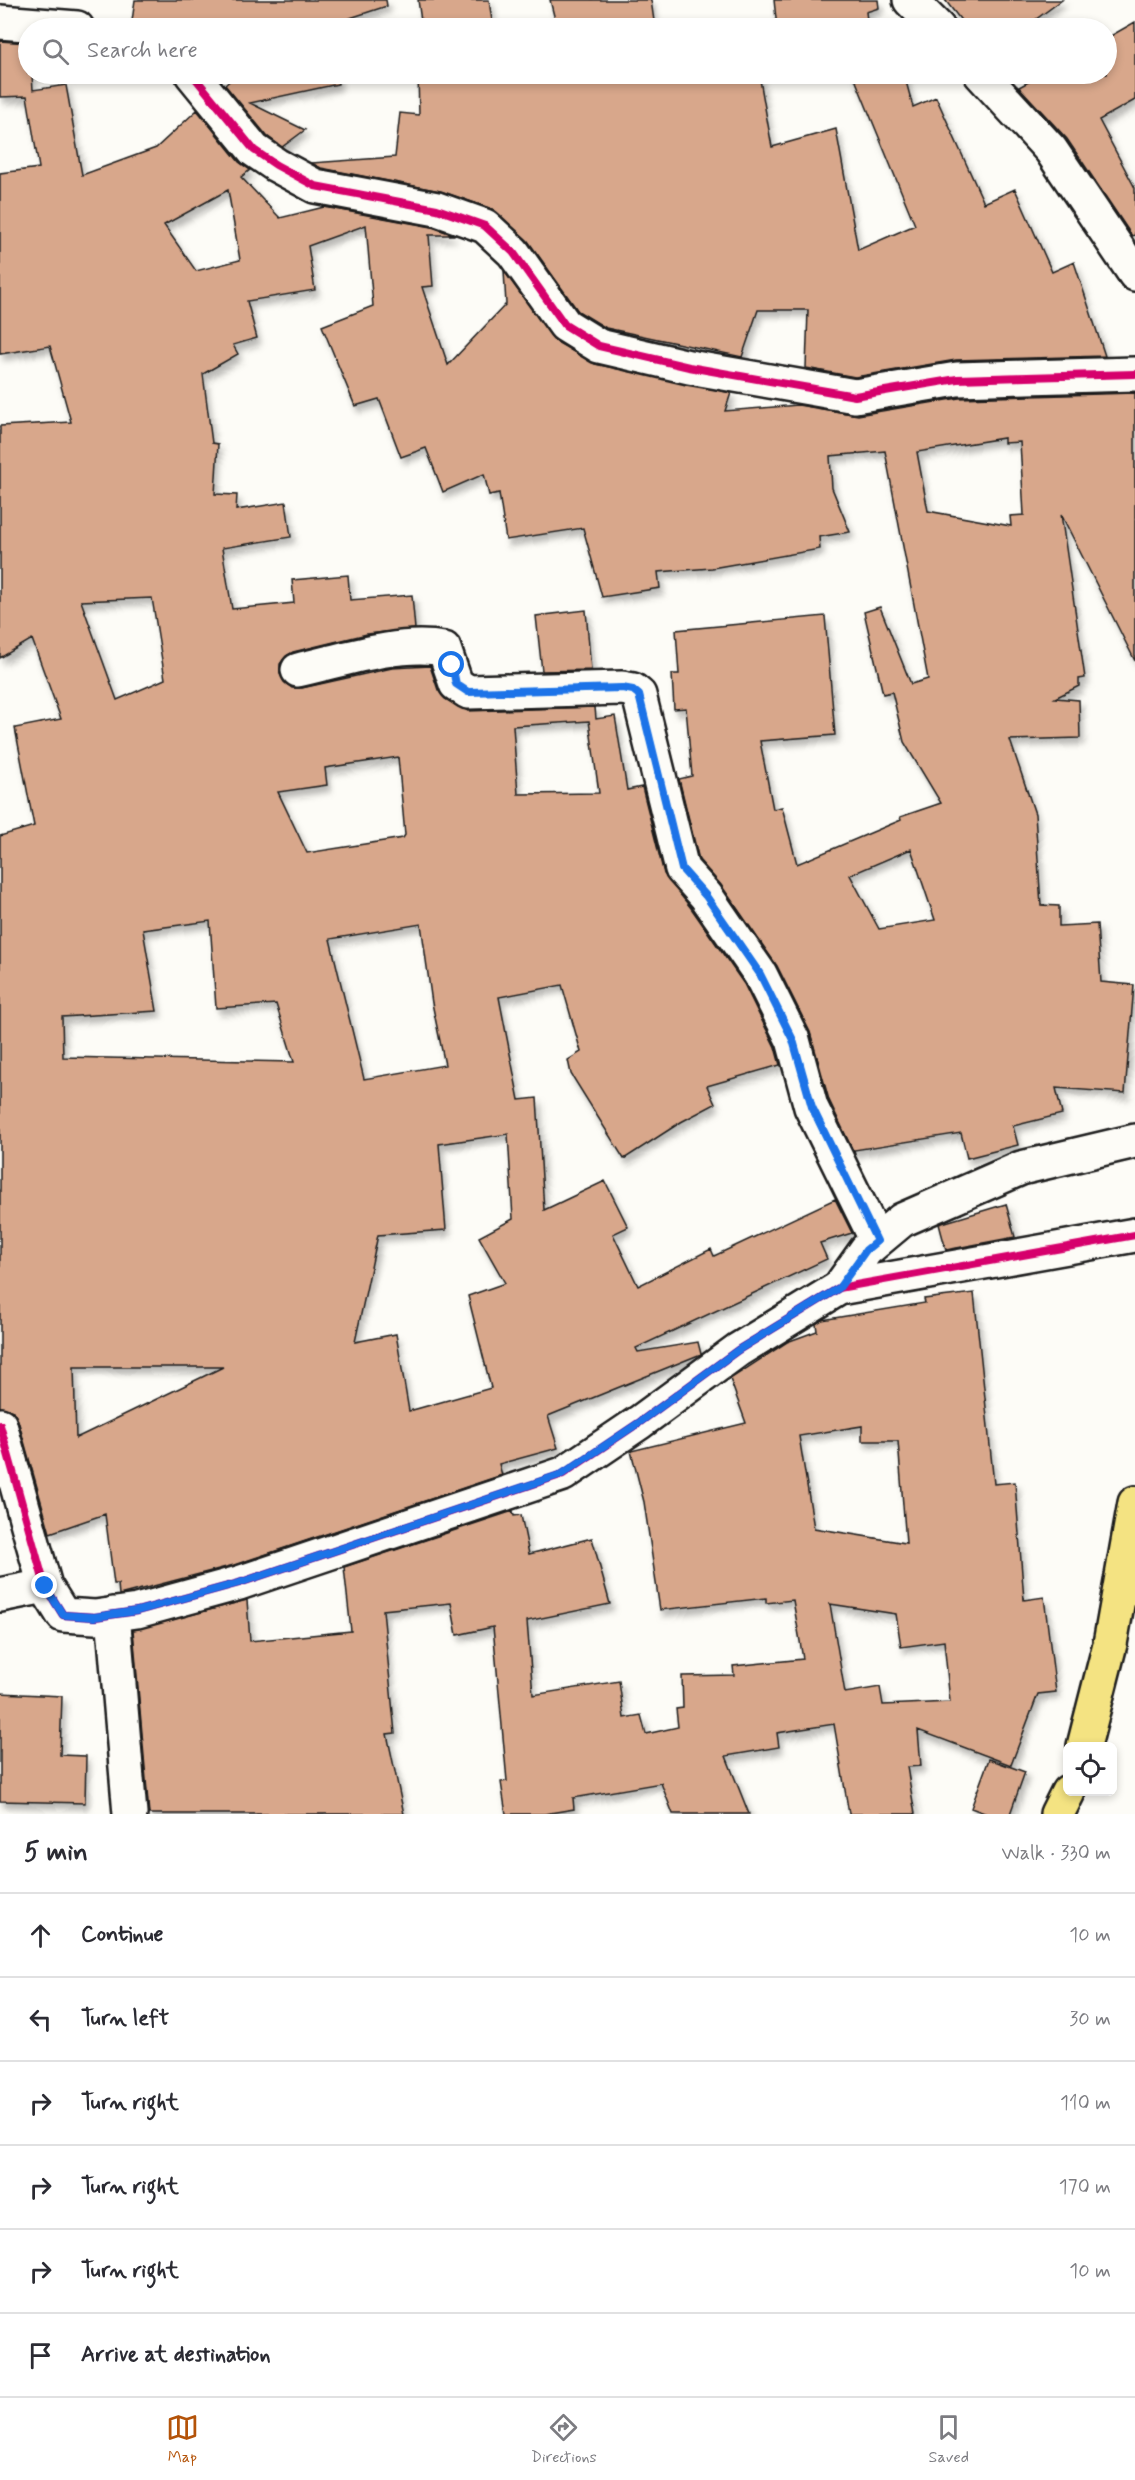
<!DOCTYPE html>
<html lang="en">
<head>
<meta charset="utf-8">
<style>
  body { margin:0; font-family:Mynerve,sans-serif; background:#f2f2f3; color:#2b2b33 }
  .controls { position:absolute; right:18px; bottom:18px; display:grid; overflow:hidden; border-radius:9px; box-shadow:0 3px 9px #0003 }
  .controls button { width:54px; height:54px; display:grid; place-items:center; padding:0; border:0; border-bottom:2px solid #e1e1e2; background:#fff; color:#2b2b33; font:30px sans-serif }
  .stop { position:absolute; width:18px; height:18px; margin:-14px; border:4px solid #1a73e8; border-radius:50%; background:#fff }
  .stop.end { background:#1a73e8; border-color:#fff; box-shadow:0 2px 6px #0008 }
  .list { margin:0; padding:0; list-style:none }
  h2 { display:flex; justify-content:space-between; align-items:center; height:78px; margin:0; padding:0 24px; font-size:26px }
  h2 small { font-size:20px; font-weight:400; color:#7c7c81 }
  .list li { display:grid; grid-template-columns:39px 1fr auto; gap:18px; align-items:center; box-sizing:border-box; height:84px; padding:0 24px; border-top:2px solid #e1e1e2 }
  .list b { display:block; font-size:22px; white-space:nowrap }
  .list em { font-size:20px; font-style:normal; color:#7c7c81 }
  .icon { flex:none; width:33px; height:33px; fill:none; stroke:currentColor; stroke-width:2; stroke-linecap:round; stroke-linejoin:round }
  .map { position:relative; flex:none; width:1135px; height:1814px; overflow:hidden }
  .search { position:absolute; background:#fff; box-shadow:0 3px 9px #0003; left:18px; right:18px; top:18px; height:66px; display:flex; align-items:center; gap:15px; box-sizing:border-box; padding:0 21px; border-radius:33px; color:#7c7c81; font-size:22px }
  .sheet { height:582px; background:#fff }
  nav { display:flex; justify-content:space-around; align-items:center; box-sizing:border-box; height:84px; border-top:2px solid #e1e1e2; background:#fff; font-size:16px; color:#7c7c81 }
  nav a { display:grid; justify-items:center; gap:3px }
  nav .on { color:#b45309 }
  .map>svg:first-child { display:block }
  .building { fill:#d8a78b; stroke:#1c1c1c; stroke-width:1.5; fill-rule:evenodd; filter:url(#shadow) }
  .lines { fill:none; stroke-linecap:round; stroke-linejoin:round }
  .street-casing { stroke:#1c1c1c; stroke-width:38 }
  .primary-casing { stroke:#1c1c1c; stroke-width:38 }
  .street { stroke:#fdfcf7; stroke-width:33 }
  .primary { stroke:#f4e382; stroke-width:33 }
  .cycleway-casing { stroke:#fdfcf7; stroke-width:11 }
  .cycleway { stroke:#d6006c; stroke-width:8 }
  .route { stroke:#1a73e8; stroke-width:8 }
</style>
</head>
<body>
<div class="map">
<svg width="1135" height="1814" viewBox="0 0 1135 1814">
  <defs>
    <filter id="shadow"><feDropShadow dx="3.5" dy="6" stdDeviation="3" flood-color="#0004"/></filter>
  </defs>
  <rect width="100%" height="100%" fill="#fdfcf7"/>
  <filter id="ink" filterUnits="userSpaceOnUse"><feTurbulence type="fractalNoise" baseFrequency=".0167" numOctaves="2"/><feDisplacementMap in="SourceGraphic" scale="12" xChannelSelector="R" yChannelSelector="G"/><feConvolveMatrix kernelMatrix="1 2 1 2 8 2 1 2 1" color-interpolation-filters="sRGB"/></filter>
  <g filter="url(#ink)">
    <path class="building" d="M135 0H386L387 6 350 18 352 28H131Z
      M418 0H489L493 28H422Z
      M550 0H651L655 28H557Z
      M774 0H878L879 8 866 12 868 28H834L832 22 809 28H777Z
      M945 0H1062L1024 28H967Z
      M1135 22V100L1099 120 1135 188V235L1132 236 1067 139 1019 87 1043 74H1107V38Z
      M0 41 28 43V74H32L33 90 66 85 82 175 156 148 197 110 239 162 250 170 241 177 280 218 324 207 432 227 454 235H429L433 286 422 287 448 365 506 304 504 271 555 341 595 364 731 393 725 411 798 405 858 415 959 398 1135 393V661L1061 514 1085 678 1079 679V686L1055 698 1079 700 1080 738 1010 740 1035 814 1041 905 1059 906V926L1097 924 1101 982 1134 985 1125 1093 1056 1088 1062 1114 1013 1126 1018 1145 967 1158 961 1133 854 1150 855 1155 829 1100 810 1032 777 966 721 885 699 860 679 779 692 776 686 708 674 709 672 674H679L676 630 825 616 835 735 760 741 773 809 782 807 797 864 901 820 900 817 941 803 904 742 892 692 883 694 864 612 880 607 911 684 928 679 885 451 830 456 832 488 850 532 819 537 820 549 712 568 658 572 660 588 602 597 583 528 506 540 499 493 489 495 484 474 443 492 426 448 401 457 379 399 355 406 322 326 373 306 366 225 308 246 315 290 247 301 257 338 233 345 238 354 203 374 212 443 218 444 215 494 237 495 236 510 286 502 291 537 222 548 232 609 294 603 292 580 348 575 350 600 412 595 415 629 367 634 293 652 286 656 280 664V674L284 682 292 688H302L392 668 430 666 438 690 445 699 468 711 595 707 596 719 615 716 627 790 642 787 664 874 691 908 744 984 775 1047 780 1065 707 1086 715 1104 681 1122 624 1159 571 1074 568 1060 581 1052 562 985 499 997 519 1100 537 1098 544 1210 605 1181 628 1227 613 1234 638 1286 711 1249 714 1256 835 1199 852 1233 820 1243 827 1259 636 1348 638 1352 698 1342 701 1354 548 1416 558 1448 499 1464 502 1475 234 1565 119 1595 118 1584H114L105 1514 50 1533 18 1420 13 1411 0 1407V836L34 826 15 728 61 719 32 639 0 658V426L71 422 50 346 0 354V173L39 168 27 96 0 97ZM228 190 240 260 196 271 164 225ZM1004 438V443L1020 442 1024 515 1010 516 1011 526 928 511 917 452ZM152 598 165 679 117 700 81 601ZM589 721 599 793 518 794 513 726ZM398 757 405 835 403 838 307 853 278 792 327 785 325 768ZM911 849 935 920 879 929 850 875ZM210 921 216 1008 276 1004 294 1062 63 1057 62 1017 157 1011 143 930ZM421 924 432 1003 445 1065 364 1079 330 939ZM508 1134 513 1219 479 1237 505 1283 468 1296 491 1388 409 1411 396 1334 355 1342 378 1235 446 1230 439 1144ZM74 1367H223L76 1438Z
      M237 74H337L338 84 250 103 305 130 282 147 267 136 225 85Z
      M418 74H759L772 147 836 129 858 250 915 225 853 74H904L913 107 936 97 984 203 1015 189 1052 272 1074 262 1105 356 956 360 855 377 806 368 808 310H758L742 357 606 328 578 311 528 241 492 209 440 191 321 168 311 163 395 157 400 113 419 115Z
      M586 610 591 670 542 671 536 616Z
      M1006 1204 1015 1237 946 1250 939 1224Z
      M974 1293 994 1484 1015 1482 1024 1600 1044 1597 1056 1692 1038 1694 1011 1765 918 1730 921 1766 907 1767 915 1814H849L834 1724 777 1733 779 1747 726 1756 749 1814H673L661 1783 573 1798 574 1809 544 1814H506L501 1782 507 1781 493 1627 457 1635 451 1603 383 1610 395 1733 387 1734 404 1814H149L133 1630 247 1600 250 1641 351 1631 344 1567 513 1511 514 1516 521 1515 529 1554 592 1538 610 1604 527 1621 533 1695 619 1681 624 1718 641 1715 646 1734 678 1727 676 1709 683 1708 682 1676 734 1675 733 1666 803 1659 793 1600 766 1603V1598L660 1610 644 1502 631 1451 746 1423 730 1379 787 1342 817 1331 816 1324 822 1320 925 1303 924 1299ZM862 1426V1441H898L906 1543 814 1528 799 1436ZM830 1604 896 1614 901 1647 944 1641 950 1702 883 1705 880 1687 845 1693Z
      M0 1693 62 1696 60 1755 86 1756 85 1803 0 1801Z
      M989 1759 1025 1772 1010 1814H987L971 1808Z"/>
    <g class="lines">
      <defs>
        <path id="street" d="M910 0 938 28
          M0 22 77 28
          M192 74 254 150 276 165 315 186 437 209 485 226 513 252 565 325 599 346 689 367 855 396 957 379 1135 374
          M981 74 1051 150 1135 274
          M298 670C343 660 397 641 444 649L456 684 468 692 622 688 633 690 639 695 682 869 706 896 760 974 793 1040 811 1107 877 1241
          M839 1288 866 1250 902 1220 1021 1168 1135 1141
          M0 1425 45 1586 63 1615 95 1617 137 1611 239 1583 563 1474 640 1422 738 1350 839 1288 1135 1235
          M0 1595 45 1586
          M113 1614 130 1814"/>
        <path id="primary" d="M1084 1746 1110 1644 1135 1503
          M1057 1814 1068 1792"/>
      </defs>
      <use href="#street" class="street-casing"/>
      <use href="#primary" class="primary-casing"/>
      <use href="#street" class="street"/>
      <use href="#primary" class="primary"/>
      <defs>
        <path id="cycleway" d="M192 74 254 150 276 165 315 186 437 209 485 226 513 252 565 325 599 346 689 367 855 396 957 379 1135 374
          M0 1425 45 1586 63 1615 95 1617 137 1611 239 1583 563 1474 640 1422 738 1350 839 1288 1135 1235"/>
      </defs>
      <use href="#cycleway" class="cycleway-casing"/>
      <use href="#cycleway" class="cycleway"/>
    </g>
  </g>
  <g class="lines" filter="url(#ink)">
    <path class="route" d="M45 1586 63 1615 94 1617 137 1611 239 1583 562 1474 640 1422 738 1350 839 1288 866 1250 877 1241 812 1107 793 1040 760 974 706 896 682 869 639 695 633 690 622 688 468 692 456 684 452 665"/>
  </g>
</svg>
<div class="controls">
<button><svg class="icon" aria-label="locate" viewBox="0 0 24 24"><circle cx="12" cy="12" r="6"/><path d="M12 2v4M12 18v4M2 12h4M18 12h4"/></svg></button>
</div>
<div class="stop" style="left:452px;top:665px"></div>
<div class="stop end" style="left:45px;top:1586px"></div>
<div class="search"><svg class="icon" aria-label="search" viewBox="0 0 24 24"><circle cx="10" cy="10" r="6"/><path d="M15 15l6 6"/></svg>Search here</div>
</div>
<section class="sheet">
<h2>5 min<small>Walk · 330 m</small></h2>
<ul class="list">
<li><svg class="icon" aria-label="ahead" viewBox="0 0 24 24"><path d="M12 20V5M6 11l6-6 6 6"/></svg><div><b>Continue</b></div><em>10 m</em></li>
<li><svg class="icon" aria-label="left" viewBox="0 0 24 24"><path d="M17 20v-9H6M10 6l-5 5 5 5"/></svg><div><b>Turn left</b></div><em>30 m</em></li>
<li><svg class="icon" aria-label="right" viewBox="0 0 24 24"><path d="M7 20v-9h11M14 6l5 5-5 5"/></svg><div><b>Turn right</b></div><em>110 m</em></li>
<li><svg class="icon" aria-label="right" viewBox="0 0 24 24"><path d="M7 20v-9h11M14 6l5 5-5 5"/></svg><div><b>Turn right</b></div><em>170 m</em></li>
<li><svg class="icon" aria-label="right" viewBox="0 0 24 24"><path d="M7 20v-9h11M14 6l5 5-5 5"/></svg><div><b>Turn right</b></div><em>10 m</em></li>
<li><svg class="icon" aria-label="arrive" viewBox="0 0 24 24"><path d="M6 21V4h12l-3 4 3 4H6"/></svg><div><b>Arrive at destination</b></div></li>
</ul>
</section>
<nav>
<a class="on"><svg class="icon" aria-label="map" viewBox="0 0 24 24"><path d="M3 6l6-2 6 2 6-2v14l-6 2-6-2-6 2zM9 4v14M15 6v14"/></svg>Map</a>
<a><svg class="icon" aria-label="directions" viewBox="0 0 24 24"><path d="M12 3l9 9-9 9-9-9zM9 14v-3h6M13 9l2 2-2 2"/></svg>Directions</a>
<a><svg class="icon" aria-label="saved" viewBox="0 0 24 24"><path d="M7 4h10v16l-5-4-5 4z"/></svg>Saved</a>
</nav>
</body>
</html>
